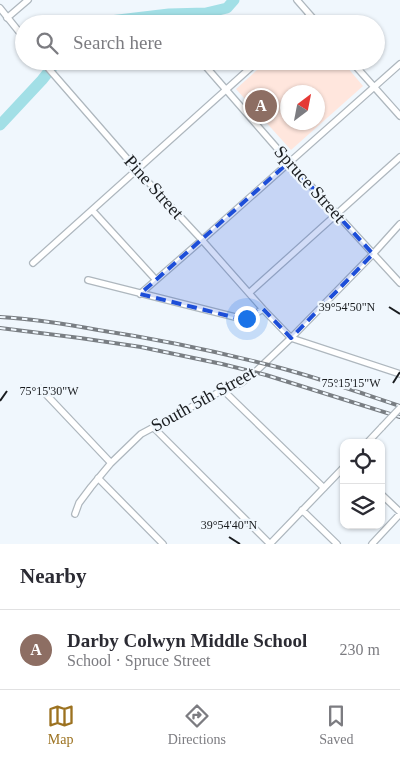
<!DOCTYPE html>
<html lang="en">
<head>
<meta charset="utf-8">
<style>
  body { margin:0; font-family:Georgia,serif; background:#f7f7f7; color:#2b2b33 }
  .controls { position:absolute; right:15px; bottom:15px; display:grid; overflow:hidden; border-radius:10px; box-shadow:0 1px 4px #0004 }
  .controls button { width:45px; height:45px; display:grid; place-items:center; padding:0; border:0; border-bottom:1px solid #e1e1e2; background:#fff; color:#2b2b33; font:25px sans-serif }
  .compass { position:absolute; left:280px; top:85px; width:45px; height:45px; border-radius:50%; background:#fff; box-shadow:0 1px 4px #0004; rotate:32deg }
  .you { position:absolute; left:246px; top:318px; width:18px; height:18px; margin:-12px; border:4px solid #fff; border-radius:50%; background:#1a73e8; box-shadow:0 0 0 8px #1a73e833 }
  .badge { display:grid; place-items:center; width:32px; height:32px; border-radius:50%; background:#9c7220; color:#fff; font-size:16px; font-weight:700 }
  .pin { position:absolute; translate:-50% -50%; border:2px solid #fff; box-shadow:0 1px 5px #0006 }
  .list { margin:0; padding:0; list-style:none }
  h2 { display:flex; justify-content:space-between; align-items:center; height:65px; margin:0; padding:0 20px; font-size:21px }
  h2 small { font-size:16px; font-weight:400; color:#7c7c81 }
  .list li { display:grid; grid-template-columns:32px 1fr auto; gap:15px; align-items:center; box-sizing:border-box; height:80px; padding:0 20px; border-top:1px solid #e1e1e2 }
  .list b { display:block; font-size:19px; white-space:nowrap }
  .list p { margin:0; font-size:16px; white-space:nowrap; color:#7c7c81 }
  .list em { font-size:16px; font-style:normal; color:#7c7c81 }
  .icon { flex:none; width:28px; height:28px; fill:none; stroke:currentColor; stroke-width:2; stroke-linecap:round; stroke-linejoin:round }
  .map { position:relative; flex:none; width:400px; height:544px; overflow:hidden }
  .search { position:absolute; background:#fff; box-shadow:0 1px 4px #0004; left:15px; right:15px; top:15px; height:55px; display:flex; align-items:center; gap:12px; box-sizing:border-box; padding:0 18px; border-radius:28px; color:#7c7c81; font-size:19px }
  .sheet { height:145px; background:#fff }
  nav { display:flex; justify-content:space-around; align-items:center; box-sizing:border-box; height:70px; border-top:1px solid #e1e1e2; background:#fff; font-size:14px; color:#7c7c81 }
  nav a { display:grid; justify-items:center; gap:2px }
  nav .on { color:#9c7220 }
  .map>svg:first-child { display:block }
  .education { fill:#ffe6dd; fill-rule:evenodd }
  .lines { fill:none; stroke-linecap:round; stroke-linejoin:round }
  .river { stroke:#a2dfe6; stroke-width:11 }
  .minor-casing { stroke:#aeb7be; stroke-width:8 }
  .minor { stroke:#fff; stroke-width:5.5 }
  .rail-casing { stroke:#797e83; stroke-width:4 }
  .rail { stroke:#f0f7fd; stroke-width:2; stroke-dasharray:5.5; stroke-linecap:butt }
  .minor-bridge-casing { stroke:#aeb7be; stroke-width:8; stroke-linecap:butt }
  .minor-bridge { stroke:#fff; stroke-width:5.5 }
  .marked { fill:#1d4ed8; fill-opacity:0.2; stroke:#1d4ed8; stroke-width:4; stroke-dasharray:10 6; stroke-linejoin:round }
  .ticks { fill:none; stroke:#1a1d20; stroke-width:2 }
  .labels { text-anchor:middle; stroke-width:4.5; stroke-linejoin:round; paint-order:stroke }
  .street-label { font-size:18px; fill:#1a1d20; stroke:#f0f7fd }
  .ticks-label { font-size:12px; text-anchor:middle; fill:#1a1d20; stroke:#f0f7fd; stroke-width:4.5; stroke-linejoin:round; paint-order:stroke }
</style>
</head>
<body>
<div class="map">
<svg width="400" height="544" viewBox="0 0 400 544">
  <rect width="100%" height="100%" fill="#f0f7fd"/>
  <path class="education" d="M267 61H342L363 86 291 150 236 89ZM288 92H318V122H288Z"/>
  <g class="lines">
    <path class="river" d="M103 24 110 21 169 14 206 13 227 8 234 0
      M0 125 42 80 57 61"/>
    <defs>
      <path id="minor" d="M297 0 318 24
        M0 8 24 38
        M7 18 28 0
        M299 24 310 15
        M42 61 137 170 202 240 263 309 291 338 400 374
        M201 61 289 162 400 283
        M351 61 400 116
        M92 210 156 280
        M33 263 258 61
        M88 280 239 318 252 316 263 309
        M249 293 400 157
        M140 294 202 240 400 64
        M41 389 111 463
        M223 390 324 488
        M153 427 270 544
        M367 443 382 427
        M98 478 163 544
        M381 494 400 512
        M302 510 337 544
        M75 514 79 503 91 487 111 463 141 434 223 390 241 383 252 375 291 338 373 254 400 224
        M270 544 344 467
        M372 544 400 514"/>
    </defs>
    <use href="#minor" class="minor-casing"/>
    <use href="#minor" class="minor"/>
    <defs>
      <path id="rail" d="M0 317C33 319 66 324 98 330 157 339 215 351 273 366 316 377 358 392 400 406
        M0 328 80 338 141 347 222 364 266 375 400 417"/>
    </defs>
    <use href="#rail" class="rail-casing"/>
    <use href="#rail" class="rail"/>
    <defs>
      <path id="minor-bridge" d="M382 427 400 408"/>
    </defs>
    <use href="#minor-bridge" class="minor-bridge-casing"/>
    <use href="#minor-bridge" class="minor-bridge"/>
  </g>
  <path class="marked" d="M289 162 373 254 291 338 263 309 241 319 140 294Z"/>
  <path class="ticks" d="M389 307 400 314M393 383 400 372M0 401 7 391M229 537 240 544"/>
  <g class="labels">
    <g class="street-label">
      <text transform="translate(310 184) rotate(48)" y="6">Spruce Street</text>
      <text transform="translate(154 187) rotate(48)" y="6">Pine Street</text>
      <text transform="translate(203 399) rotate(-29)" y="6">South 5th Street</text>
    </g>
  </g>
  <g class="ticks-label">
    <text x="347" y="311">39°54'50"N</text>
    <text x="351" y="387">75°15'15"W</text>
    <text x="49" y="395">75°15'30"W</text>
    <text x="229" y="529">39°54'40"N</text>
  </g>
</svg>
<div class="controls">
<button><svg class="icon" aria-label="locate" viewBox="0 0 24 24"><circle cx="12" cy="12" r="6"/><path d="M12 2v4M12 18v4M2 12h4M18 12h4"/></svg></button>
<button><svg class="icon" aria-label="layers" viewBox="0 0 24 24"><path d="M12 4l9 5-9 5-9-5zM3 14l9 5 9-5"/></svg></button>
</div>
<svg class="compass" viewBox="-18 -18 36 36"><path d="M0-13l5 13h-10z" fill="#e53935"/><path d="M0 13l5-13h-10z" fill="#7c7c81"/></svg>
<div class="you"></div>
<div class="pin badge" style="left:261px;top:106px;background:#8d6e63">A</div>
<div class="search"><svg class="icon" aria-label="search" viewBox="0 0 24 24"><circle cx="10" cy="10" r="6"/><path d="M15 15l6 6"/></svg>Search here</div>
</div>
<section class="sheet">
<h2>Nearby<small></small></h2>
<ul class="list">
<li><span class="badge" style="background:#8d6e63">A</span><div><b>Darby Colwyn Middle School</b><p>School · Spruce Street</p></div><em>230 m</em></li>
</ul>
</section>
<nav>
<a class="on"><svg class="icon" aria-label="map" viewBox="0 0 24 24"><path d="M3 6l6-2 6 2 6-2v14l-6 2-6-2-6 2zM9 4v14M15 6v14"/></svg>Map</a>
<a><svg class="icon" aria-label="directions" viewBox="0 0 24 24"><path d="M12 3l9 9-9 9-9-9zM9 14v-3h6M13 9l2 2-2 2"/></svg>Directions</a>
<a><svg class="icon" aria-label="saved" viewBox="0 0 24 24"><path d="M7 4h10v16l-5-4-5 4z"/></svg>Saved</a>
</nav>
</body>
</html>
